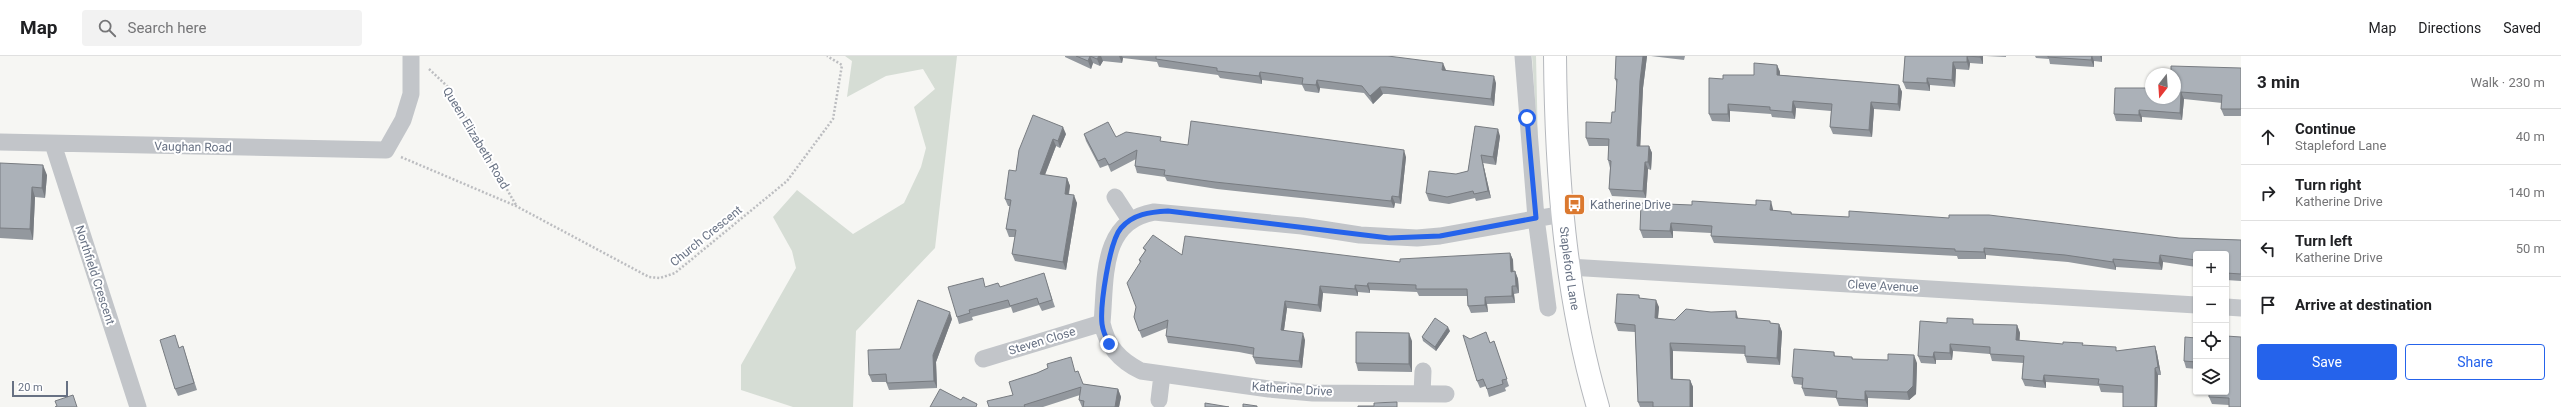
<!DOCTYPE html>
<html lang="en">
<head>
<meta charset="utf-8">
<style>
  body { margin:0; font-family:Roboto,sans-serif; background:#f2f2f2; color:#202124 }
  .controls { position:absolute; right:12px; bottom:12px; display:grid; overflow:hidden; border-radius:4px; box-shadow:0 1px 3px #0004 }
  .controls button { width:36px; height:36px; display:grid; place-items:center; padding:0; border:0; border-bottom:1px solid #e0e0e0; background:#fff; color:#202124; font:20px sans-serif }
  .compass { position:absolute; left:2145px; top:12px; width:36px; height:36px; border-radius:50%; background:#fff; box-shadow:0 1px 3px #0004; rotate:197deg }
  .scale { position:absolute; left:12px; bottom:10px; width:56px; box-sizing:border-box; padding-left:4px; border:2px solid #677183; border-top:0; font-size:11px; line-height:14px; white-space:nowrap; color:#677183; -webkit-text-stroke:3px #fff; paint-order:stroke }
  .stop { position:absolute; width:12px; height:12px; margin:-9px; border:3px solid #2563eb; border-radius:50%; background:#fff }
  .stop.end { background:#2563eb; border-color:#fff; box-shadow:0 1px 4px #0008 }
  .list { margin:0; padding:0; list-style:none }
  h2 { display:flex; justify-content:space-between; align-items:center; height:52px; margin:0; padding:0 16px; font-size:17px }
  h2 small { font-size:13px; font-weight:400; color:#757577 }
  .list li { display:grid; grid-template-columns:26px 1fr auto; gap:12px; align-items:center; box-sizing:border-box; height:56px; padding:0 16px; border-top:1px solid #e0e0e0 }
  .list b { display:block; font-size:15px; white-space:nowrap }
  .list p { margin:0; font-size:13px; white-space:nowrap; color:#757577 }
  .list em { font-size:13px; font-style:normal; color:#757577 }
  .actions { display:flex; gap:8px; padding:12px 16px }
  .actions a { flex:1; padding:9px 0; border:1px solid #2563eb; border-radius:4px; text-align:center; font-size:14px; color:#2563eb }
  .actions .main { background:#2563eb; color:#fff }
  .icon { flex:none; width:22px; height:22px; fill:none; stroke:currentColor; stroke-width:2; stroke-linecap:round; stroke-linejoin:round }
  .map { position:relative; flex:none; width:2241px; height:351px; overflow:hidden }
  header { display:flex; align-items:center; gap:24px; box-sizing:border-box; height:56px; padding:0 20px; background:#fff; border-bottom:1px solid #e0e0e0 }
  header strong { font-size:19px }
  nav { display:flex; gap:22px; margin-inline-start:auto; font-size:14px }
  .search { width:280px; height:36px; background:#f2f2f2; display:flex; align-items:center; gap:10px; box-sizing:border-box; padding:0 14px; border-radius:4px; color:#757577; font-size:15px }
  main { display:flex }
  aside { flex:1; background:#fff }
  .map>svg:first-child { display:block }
  .green { fill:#d6ddd5 }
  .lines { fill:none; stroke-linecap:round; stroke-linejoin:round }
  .secondary-casing { stroke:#b5b8bd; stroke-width:24 }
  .path { stroke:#bcbdc0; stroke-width:2.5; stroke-dasharray:2 2; stroke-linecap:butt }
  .street { stroke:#c2c5c9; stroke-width:17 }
  .secondary { stroke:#fff; stroke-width:22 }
  .wall { fill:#93989e }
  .shaded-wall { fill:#787c81 }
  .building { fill:#abb1b8; stroke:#787c81 }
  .route { stroke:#2563eb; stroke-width:5 }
  .labels { text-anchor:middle; stroke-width:4; stroke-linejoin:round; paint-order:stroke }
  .street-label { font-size:12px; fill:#677183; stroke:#fff }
  .poi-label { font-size:12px; fill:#677183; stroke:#fff; text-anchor:start }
</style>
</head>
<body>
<header>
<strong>Map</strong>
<div class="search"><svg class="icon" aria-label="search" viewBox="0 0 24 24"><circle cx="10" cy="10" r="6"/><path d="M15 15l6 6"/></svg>Search here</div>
<nav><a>Map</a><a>Directions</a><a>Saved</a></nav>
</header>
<main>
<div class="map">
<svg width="2241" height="351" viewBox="0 0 2241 351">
  <rect width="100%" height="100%" fill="#f6f6f3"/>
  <path class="green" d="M845 0H957L935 192 856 275 853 351H793L741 334V309L796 212 792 195 773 161 797 134 853 178 904 147 921 111 926 92 914 51 935 33 923 13 886 20 847 41 852 5Z
    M1532 0H1536L1538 90Z"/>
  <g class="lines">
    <defs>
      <g id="secondary">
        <path id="s1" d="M1555 0C1556 118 1565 238 1598 351"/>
      </g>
    </defs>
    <use href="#secondary" class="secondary-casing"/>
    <path class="path" d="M429 13 448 31 516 149
      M401 101 516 150 649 221 660 222 675 217 787 125 833 63 842 9 827 0"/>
    <path class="street" d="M1523 0 1536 162 1548 252
      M0 86 386 94 403 64 411 38V0
      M53 88 138 351
      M1115 141 1130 164
      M1569 211 2196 249
      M2226 251 2241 252
      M983 303 1102 267
      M1422 338 1423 315
      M1446 338 1313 337 1269 333 1141 315C1119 304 1107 290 1102 267 1106 223 1100 165 1154 156L1302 170 1360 179 1417 182 1440 180 1563 158
      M1159 344 1162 319"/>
    <use href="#secondary" class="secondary"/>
  </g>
  <path class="wall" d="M1065 0H1388L1496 27 1494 50 1388 38H1383L1373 48 1364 37 1320 32 1319 37 1305 35 1302 29 1262 24V28L1220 22 1218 19 1159 11 1157 6 1123 2 1122 7 1103 5 1100 10 1093 7 1091 13 1065 1Z
    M1616 0H1647L1643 32 1640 90H1649L1652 97 1651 114 1648 113 1646 142 1612 140 1609 133 1610 112 1608 104V90H1589L1586 82 1611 67 1615 56 1617 28 1615 23Z
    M1651 0H1685L1684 4Z
    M1905 0H1983V8L1970 7 1969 14 1956 13 1955 31 1930 29V35L1906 33 1903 26Z
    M1986 0H2006V1Z
    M2035 0H2102V6L2094 5V11L2050 8 2049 3 2036 2Z
    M1777 9 1780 16V19L1899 29 1902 36 1900 55 1874 53 1872 81 1833 78 1830 71 1831 55 1796 52 1795 63 1772 61 1771 58 1730 55V66L1712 65 1709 58 1723 23 1754 19Z
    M2241 12V60H2224L2221 53 2222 47 2184 43 2182 64 2142 61V66L2116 65 2114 58 2151 42 2175 18Z
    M1475 70 1500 80 1496 109 1483 107 1491 142 1476 145 1475 142 1449 148 1429 145 1426 137 1456 118 1468 115Z
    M1066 78 1060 92 1056 90 1045 119 1067 122 1070 130 1069 139 1077 147 1066 214 1015 205 1012 198 1015 181H1009L1006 173 1010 150H1008L1005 143 1016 115 1019 94Z
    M1084 78 1163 86 1188 89 1406 101 1401 148 1395 147 1394 152 1217 133 1167 125 1165 121 1137 117 1135 110 1136 103 1111 116 1108 109 1100 112 1086 85Z
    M0 107 47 119 45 142 35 141 33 184 0 182Z
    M1641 147 1773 153V155L1791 156 1792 158 2179 182 2241 184V225L2226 224V198H2196V211L2163 206 2162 214 2116 211V214L2068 206 1986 199V203H1958L1957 200 1714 187 1711 180V177L1673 175V182H1643L1640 174Z
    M1143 192 1182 199 1400 206 1510 197 1513 204V216L1515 215 1518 223 1519 237 1514 238 1515 247 1487 248 1488 256 1471 257 1468 250 1467 240H1419L1417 236 1370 234V237L1358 236V240L1323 237 1321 256 1287 252 1284 274 1305 284 1302 312 1256 308 1253 301 1254 299 1239 296 1168 287 1166 280 1167 272 1142 282 1134 261 1136 252 1140 207 1139 204 1145 195Z
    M1046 224 1055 251 1042 255 1039 249 1013 257 1011 251 972 261 973 264 959 268 957 261 986 231H1000Z
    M1639 239 1640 243 1659 251 1658 263 1675 264 1738 263 1779 268 1782 276 1780 309 1747 307 1745 300V298L1673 295V323L1690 324 1693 331V351H1640L1638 346 1635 276 1618 275 1615 267Z
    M952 263 936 306 937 332 889 334 886 326H872L869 319 900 293Z
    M1975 268 2017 269 2020 277 2019 285 2063 288 2083 289 2118 295 2155 290 2157 297 2161 319H2158L2157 351H2123V337L2101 336 2099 330 2046 326V332L2025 330 2022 323 2023 307 1992 305 1990 298 1953 295 1952 304H1936V308L1921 307 1918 300Z
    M1450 275 1436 295 1423 285 1422 281Z
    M2241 281 2229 349 2212 348 2209 341Z
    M2196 282V313L2186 312 2184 305Z
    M1470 283 1490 287 1494 285 1509 330 1505 332 1506 335 1489 341 1486 330 1480 332 1477 325Z
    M1412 285V316L1358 315 1356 307Z
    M183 290 197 334 178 340 175 333 179 292Z
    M1834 296 1835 300 1852 301 1853 303 1917 307 1916 338 1909 344 1868 342V351L1839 350 1836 342 1805 340 1802 332V329L1794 328 1792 321Z
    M1048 312 1076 316 1083 328 1118 333 1121 341 1119 351H1082L1079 344 1080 339 1043 351H989L1013 339 1037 317Z"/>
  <path class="shaded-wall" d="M1090 0 1093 7 1091 13 1088 5Z
    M1099 0H1101L1103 5 1100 10 1097 3Z
    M1119 0H1122L1123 2 1122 7Z
    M1643 0H1647L1643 32 1640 97 1637 90 1640 25Z
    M1967 0 1970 7 1969 14 1967 6Z
    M1980 0H1983V8L1980 1Z
    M2092 0 2094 5V11L2091 4Z
    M2100 0H2102V6Z
    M1953 6 1956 13 1955 31 1952 24Z
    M1443 7 1446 14 1445 21 1442 14Z
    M1777 9 1780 16 1779 26 1777 19Z
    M1260 16 1262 24V28L1259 20Z
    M1494 20 1496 27 1494 50 1491 43Z
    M1927 22 1930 29V35L1927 27Z
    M1317 24 1320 32 1319 37 1316 29Z
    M1899 29 1902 36 1900 55 1898 48Z
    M1380 31 1383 38 1373 48 1370 40Z
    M2181 36 2184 43 2182 64 2180 57Z
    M1793 45 1796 52 1795 63 1792 56Z
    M1871 46 1874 53 1872 81 1869 74Z
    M1728 48 1730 55V66L1728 58Z
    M2139 54 2142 61V66L2139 59Z
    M1063 71 1066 78 1060 92 1058 85Z
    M1498 73 1500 80 1496 109 1493 101Z
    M1053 83 1056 90 1042 126 1040 118Z
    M1649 90 1652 97 1651 114 1648 106Z
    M1404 94 1406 101 1401 148 1399 141Z
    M1481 99 1483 107 1491 142 1488 135Z
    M1645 106 1648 113 1646 142 1643 135Z
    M43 109 47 119 45 142 42 132Z
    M1067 122 1070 130 1067 145 1065 138Z
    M32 131 35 141 33 184 30 173Z
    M1074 139 1077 147 1066 214 1063 206Z
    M1392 140 1395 147 1394 152 1391 145Z
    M1771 145 1773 153V162L1770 154Z
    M1671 167 1673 175V182L1670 175Z
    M1984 192 1986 199V203L1984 196Z
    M1510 197 1513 204 1514 223 1511 216Z
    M2160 199 2163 206 2162 214 2159 207Z
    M2113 203 2116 211V214L2113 206Z
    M1515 215 1518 223 1519 237 1516 230Z
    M1368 227 1370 234V237L1367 230Z
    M1355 229 1358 236V240L1355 233Z
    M1320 230 1323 237 1321 256 1318 249Z
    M1512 230 1514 238 1515 247 1512 240Z
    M1485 241 1487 248 1488 256 1485 249Z
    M1656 244 1659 251 1657 270 1655 262Z
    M1285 245 1287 252 1283 281 1281 274Z
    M1736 255 1738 262V270L1736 262Z
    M950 256 952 263 936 306 937 332 934 325 933 299Z
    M1779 268 1782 276 1780 309 1777 302Z
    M2017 269 2020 277 2019 292 2016 284Z
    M1448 271 1450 275 1436 295 1435 291Z
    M1303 277 1305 284 1302 312 1299 305Z
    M1409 277 1412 285V316L1409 308Z
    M1670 287 1673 295V330L1671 323Z
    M1950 288 1953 295 1952 304 1950 297Z
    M2155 290 2157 297 2161 319 2158 311Z
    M1934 296 1936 304V308L1933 301Z
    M1914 299 1917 307 1916 338 1909 344 1907 336Z
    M2155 312 2158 319 2157 351H2155Z
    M2044 319 2046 326V332L2043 325Z
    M1690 324 1693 331V351H1690Z
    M1118 333 1121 341 1119 351H1115Z
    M1865 335 1868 342V351L1865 344Z"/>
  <path class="building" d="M1076 0H1090L1088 5Z
    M1090 0H1099L1097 3Z
    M1156 0H1388L1443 7 1442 14 1494 20 1491 43 1385 31H1380L1370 40 1362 30 1317 24 1316 29 1302 28 1303 22 1260 16 1259 20 1217 15V12L1156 3Z
    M1616 0H1643L1640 25 1637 90H1649L1648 106H1645L1643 135 1609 133 1611 105 1608 104 1609 83 1586 82V66L1611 67 1612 56H1615L1617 23H1615Z
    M1905 0H1967V6H1953L1952 24 1927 22V27L1903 26Z
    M1967 0H1980V1Z
    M2048 0H2092L2091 4 2048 1Z
    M1754 7 1777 9V19L1899 29 1898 48 1871 46 1869 74 1830 71 1832 48 1793 45 1792 56 1770 54V51L1728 48V58H1709V22L1723 23V19H1754Z
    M2171 10 2241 12V53H2221L2222 39 2181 36 2180 57 2139 54V59L2114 58 2115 32H2150L2151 24V42H2175V18H2171Z
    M1033 59 1063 71 1058 85 1053 83 1040 118 1067 122 1065 138 1074 139 1063 206 1012 198 1016 174 1006 173 1011 144 1005 143 1009 114 1016 115 1019 94Z
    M1191 65 1404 94 1399 141 1392 140 1391 145 1215 126 1164 119 1165 114 1135 110 1137 94 1109 109 1105 102 1098 105 1084 78 1108 66 1116 81 1126 76 1161 81 1160 85 1188 89Z
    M1475 70 1498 73 1493 101 1481 99 1488 135 1474 138 1473 135 1447 141 1426 137 1429 115 1456 118 1468 115Z
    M0 107 43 109 42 132 32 131 30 173 0 172Z
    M1756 144 1771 145 1770 154 1791 156V158L1849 161V155L1949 162V159H1989L2179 182 2241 184V218L2226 217V198H2196V204L2160 199 2159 207 2113 203V206L2065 199 1984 192V196L1955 195V193L1711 180 1712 170 1671 167 1670 175 1640 174 1641 147 1692 149V145L1756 149Z
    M1153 179 1182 199 1185 180 1400 206V203L1510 197 1511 216 1515 215 1516 230H1512V240L1485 241V249L1468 250 1467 233H1416V229L1368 227 1367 230 1355 229V233L1320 230 1318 249 1285 245 1281 274 1303 277 1299 305 1253 301 1254 292 1236 289 1166 280 1168 264 1139 275 1134 261 1136 251 1127 227 1141 205 1139 204 1146 194 1143 192Z
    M1044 217 1052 244 1039 248 1037 242 1010 250 1008 244 969 254 970 257 957 261 948 231 983 222 985 231 998 227 1000 231Z
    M1617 238 1639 239V242L1656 244 1655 262 1675 264 1686 253 1711 256 1736 255V262L1770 265V267L1779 268 1777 302 1745 300V290L1670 287 1671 323 1690 324V351H1653V346H1638L1635 269 1615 267Z
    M918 244 950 256 933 299 934 325 887 327 886 318 869 319 868 294 900 293Z
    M1435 262 1448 271 1435 291 1422 281Z
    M1947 262 1973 263V268L2017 269 2016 284 2063 288V286L2083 287 2082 289 2116 291V295L2155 290 2158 311 2155 312V351H2123V330L2098 328 2099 323 2044 319 2043 325 2022 323 2024 300 1990 298V291L1950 288V297L1934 296 1933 301 1918 300 1920 265 1947 267Z
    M1356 276 1409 277V308L1356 307Z
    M1486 276 1490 287 1494 285 1507 323 1502 324 1503 328 1487 333 1483 323 1477 325 1463 279 1470 283Z
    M175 279 179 292 183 290 194 327 175 333 160 284Z
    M2226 280 2241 281V351H2229V342L2209 341V336H2226Z
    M2185 281 2196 282V306L2184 305Z
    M1794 293 1834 296V300L1852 301V303L1888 304V298L1914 299 1913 330 1907 336 1865 335V344L1836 342 1837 335 1802 332 1803 322 1792 321Z
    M1071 301 1075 316 1078 315 1083 328 1118 333 1115 351H1083L1084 345 1079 344 1081 331 1024 349 1025 351H989L987 345 1013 339 1009 326 1037 317 1048 312 1047 308Z
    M940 333 961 344 963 341 977 348 976 351H930Z
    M73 339 77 351H55L57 350 55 345Z
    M1397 346V351H1358V350H1374V347Z
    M1205 347 1229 351H1205Z
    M1243 348 1257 350V351H1243Z"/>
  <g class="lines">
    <path class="route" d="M1109 288C1106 282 1103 276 1102 268 1100 250 1109 186 1121 172 1133 158 1150 156 1168 155L1389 182 1440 180 1536 162 1527 62"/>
  </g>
  <defs>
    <symbol id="bus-square" viewBox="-11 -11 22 22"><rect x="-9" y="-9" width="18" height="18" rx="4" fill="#db792f" stroke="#fff"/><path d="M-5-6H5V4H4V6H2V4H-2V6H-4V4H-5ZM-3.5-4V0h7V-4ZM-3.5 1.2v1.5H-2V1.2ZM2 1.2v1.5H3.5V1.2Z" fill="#fff"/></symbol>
  </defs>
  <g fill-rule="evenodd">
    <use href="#bus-square" x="1562" y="136" width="25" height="25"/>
  </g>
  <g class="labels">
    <g class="street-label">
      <text transform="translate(476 82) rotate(59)" y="4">Queen Elizabeth Road</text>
      <text transform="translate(193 91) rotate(1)" y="4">Vaughan Road</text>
      <text transform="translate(706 180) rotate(-39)" y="4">Church Crescent</text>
      <text dy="4" stroke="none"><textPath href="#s1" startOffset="213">Stapleford Lane</textPath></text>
      <text transform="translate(95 219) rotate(72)" y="4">Northfield Crescent</text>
      <text transform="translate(1883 230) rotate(3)" y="4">Cleve Avenue</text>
      <text transform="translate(1042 285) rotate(-17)" y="4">Steven Close</text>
      <text transform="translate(1292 333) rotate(4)" y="4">Katherine Drive</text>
    </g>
    <g class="poi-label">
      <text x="1590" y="153">Katherine Drive</text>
    </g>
  </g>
</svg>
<div class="controls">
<button>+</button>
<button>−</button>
<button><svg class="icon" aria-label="locate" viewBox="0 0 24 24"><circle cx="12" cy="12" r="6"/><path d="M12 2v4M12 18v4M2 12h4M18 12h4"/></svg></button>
<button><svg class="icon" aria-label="layers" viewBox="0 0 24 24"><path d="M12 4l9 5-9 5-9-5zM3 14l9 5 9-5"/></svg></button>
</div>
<svg class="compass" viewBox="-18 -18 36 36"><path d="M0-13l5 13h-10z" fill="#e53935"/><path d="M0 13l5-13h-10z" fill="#757577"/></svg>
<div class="scale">20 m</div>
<div class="stop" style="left:1527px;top:62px"></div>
<div class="stop end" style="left:1109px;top:288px"></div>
</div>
<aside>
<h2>3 min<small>Walk · 230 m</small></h2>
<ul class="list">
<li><svg class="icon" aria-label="ahead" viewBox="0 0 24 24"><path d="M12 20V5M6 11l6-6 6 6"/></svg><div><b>Continue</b><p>Stapleford Lane</p></div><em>40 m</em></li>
<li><svg class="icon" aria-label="right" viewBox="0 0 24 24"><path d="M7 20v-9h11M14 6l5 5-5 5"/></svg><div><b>Turn right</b><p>Katherine Drive</p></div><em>140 m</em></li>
<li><svg class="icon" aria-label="left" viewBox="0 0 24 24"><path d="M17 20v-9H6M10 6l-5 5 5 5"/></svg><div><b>Turn left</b><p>Katherine Drive</p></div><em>50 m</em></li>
<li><svg class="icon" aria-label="arrive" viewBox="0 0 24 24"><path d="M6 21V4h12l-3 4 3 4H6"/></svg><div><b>Arrive at destination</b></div></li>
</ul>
<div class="actions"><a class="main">Save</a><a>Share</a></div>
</aside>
</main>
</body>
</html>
